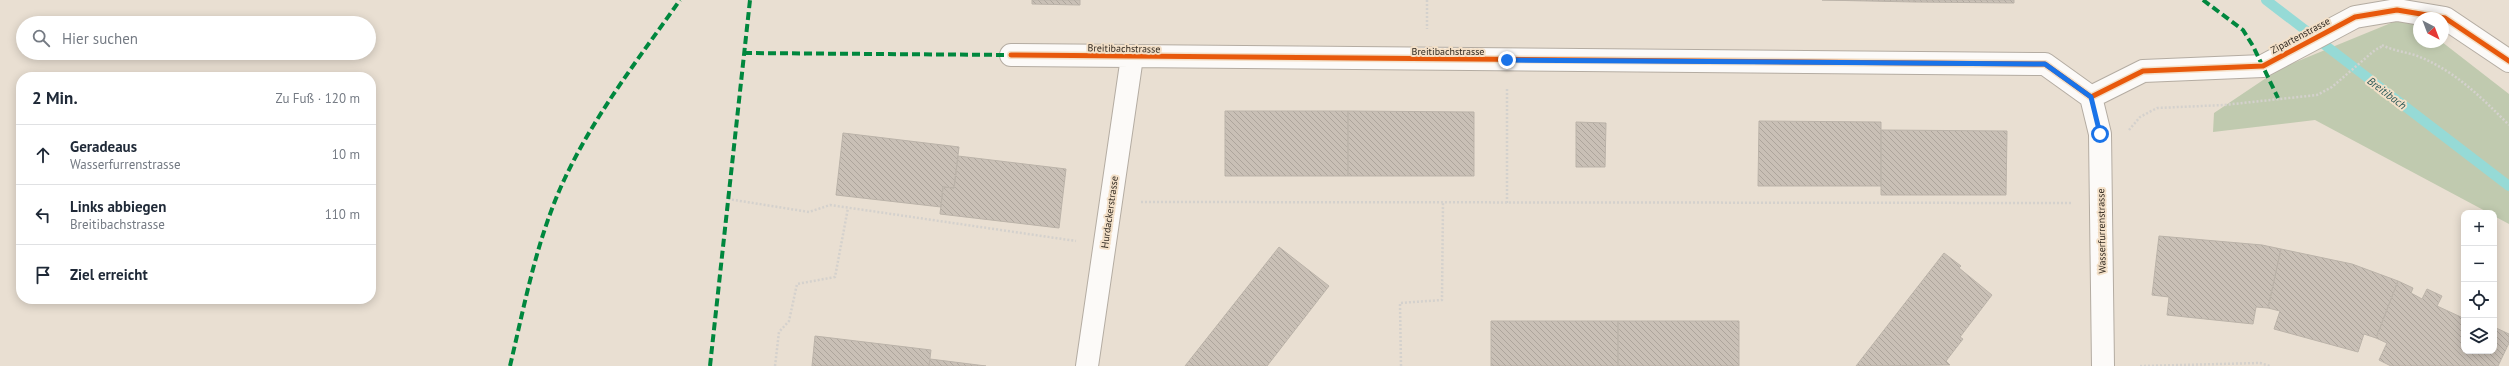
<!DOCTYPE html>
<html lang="de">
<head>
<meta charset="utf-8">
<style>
  body { margin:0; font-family:"PT Sans",sans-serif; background:#f6f6f7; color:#1f2937 }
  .controls { position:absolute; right:12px; bottom:12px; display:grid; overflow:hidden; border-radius:8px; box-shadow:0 2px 10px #0003 }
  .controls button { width:36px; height:36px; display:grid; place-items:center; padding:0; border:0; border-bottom:1px solid #e0e1e3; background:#fff; color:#1f2937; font:20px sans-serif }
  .compass { position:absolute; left:2413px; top:12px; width:36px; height:36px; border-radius:50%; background:#fff; box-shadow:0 2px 10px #0003; rotate:138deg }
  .stop { position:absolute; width:12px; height:12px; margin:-9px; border:3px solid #1a73e8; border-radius:50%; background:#fff }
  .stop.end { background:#1a73e8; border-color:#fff; box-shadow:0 1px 4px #0008 }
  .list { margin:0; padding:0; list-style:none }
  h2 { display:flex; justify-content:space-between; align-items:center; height:52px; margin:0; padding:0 16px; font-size:17px }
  h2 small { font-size:13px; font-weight:400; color:#747a83 }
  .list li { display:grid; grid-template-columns:26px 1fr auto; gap:12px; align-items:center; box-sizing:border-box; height:60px; padding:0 16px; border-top:1px solid #e0e1e3 }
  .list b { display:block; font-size:15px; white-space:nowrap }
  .list p { margin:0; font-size:13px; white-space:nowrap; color:#747a83 }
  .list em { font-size:13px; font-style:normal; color:#747a83 }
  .icon { flex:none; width:22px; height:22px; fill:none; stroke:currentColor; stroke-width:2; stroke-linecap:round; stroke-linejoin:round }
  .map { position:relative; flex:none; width:2509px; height:366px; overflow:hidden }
  .search { position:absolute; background:#fff; box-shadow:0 2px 10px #0003; left:16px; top:16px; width:360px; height:44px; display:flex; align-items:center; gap:10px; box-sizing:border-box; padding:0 14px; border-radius:22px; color:#747a83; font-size:15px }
  .panel { position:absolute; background:#fff; box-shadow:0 2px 10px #0003; left:16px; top:72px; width:360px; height:232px; border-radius:16px }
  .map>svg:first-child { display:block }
  .green { fill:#c0caaf }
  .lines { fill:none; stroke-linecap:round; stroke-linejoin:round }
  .stream { stroke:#96dad6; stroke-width:10 }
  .building { fill:url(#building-back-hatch); stroke:#bbb3a9 }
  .minor-casing { stroke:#b4aca2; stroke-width:24 }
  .path { stroke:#d4d1cd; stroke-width:2.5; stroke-dasharray:2 2; stroke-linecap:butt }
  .minor { stroke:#fcfaf8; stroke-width:22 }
  .quiet { stroke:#00873e; stroke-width:4; stroke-dasharray:8 4; stroke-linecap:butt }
  .cycleway-casing { stroke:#f3e0c8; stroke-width:8 }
  .cycleway { stroke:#e8590c; stroke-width:5 }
  .route { stroke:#1a73e8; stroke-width:5 }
  .labels { text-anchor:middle; stroke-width:4; stroke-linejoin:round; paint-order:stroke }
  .street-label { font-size:10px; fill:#312920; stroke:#f3e0c8 }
  .water-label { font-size:11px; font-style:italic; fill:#2a5757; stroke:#f3e0c8 }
</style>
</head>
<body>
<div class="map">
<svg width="2509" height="366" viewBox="0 0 2509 366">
  <defs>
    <pattern id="building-back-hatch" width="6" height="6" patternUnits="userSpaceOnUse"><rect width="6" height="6" fill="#c9c0b6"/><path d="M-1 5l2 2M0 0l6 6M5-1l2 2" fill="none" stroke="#ada59c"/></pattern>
  </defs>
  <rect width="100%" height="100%" fill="#e9dfd2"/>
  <path class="green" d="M2408 16 2419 24V42H2442L2509 94V224L2494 216V213H2489L2315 120 2213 132 2214 113 2281 68Z"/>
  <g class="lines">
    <path class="stream" d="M2266 0 2509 186"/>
  </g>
  <path class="building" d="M1032 0H1080V5L1032 4Z
    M1822 0H1914V2Z
    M1914 0H2014V3L1914 2Z
    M1225 111H1348V176H1225Z
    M1348 111 1474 112V176H1348Z
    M1759 121 1881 122V186H1758Z
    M1576 122 1606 123 1605 167H1576Z
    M1881 130 2007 131 2006 195H1881Z
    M843 133 959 147 954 188 943 187 941 207 836 195Z
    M958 156 1066 169 1059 228 940 214 943 187 954 188Z
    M2159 236 2262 245 2281 249 2268 308 2256 307 2253 324 2167 315 2169 297 2152 295Z
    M1279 247 1329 286 1267 366H1185Z
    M2281 249 2352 264 2398 281 2376 338 2364 334 2358 352 2274 329 2280 311 2268 308Z
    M1944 253 1961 266 1959 268 1992 295 1960 337 1963 339 1946 361 1950 365 1856 366Z
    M2398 281 2413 288 2411 293 2422 299 2427 289 2442 296 2437 306 2463 318 2464 316V351H2494V327L2509 334V343L2498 366H2391L2379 360 2387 343 2376 338Z
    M1491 321H1618V366H1491Z
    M1618 321H1739V366H1618Z
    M815 336 931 350 929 366H812Z
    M930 359 986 366H929Z"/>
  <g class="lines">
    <defs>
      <path id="minor" d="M1011 55 2045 64 2091 97
        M2091 97 2143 71 2263 66 2355 17 2397 10 2445 18 2509 61
        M2091 97 2100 134 2103 366
        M1087 366 1132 57"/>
    </defs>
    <use href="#minor" class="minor-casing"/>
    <path class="path" d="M1427 0V29
      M2382 45C2393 51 2408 52 2420 57 2456 72 2481 97 2509 125
      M1507 89V203
      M2129 130 2140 117 2157 108 2224 105 2317 95 2332 87 2375 50 2383 46
      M728 199 809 212 830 205 1076 241
      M1141 202 2072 203
      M775 366 779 332 789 321 797 284 835 277 848 208
      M1401 366 1400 303 1442 300 1443 203
      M2140 366 2260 363 2270 366"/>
    <use href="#minor" class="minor"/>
    <path class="quiet" d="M2203 0 2243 30 2253 46 2278 98
      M744 53 1011 55
      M510 366C525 303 537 237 565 178 595 114 640 57 680 0
      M710 366 750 0"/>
    <defs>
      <path id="cycleway" d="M1011 55 2045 64 2091 97 2143 71 2263 66 2355 17 2397 10 2445 18 2509 61"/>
    </defs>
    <use href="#cycleway" class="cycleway-casing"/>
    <use href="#cycleway" class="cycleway"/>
  </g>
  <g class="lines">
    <path class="route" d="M1507 60 2045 64 2091 97 2100 134"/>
  </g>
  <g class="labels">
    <g class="street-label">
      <text transform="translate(2300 35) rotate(-28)" y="4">Zipartenstrasse</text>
      <text transform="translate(1124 48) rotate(1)" y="4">Breitibachstrasse</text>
      <text x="1448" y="55">Breitibachstrasse</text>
      <text transform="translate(1109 212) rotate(-82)" y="4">Hurdackerstrasse</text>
      <text transform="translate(2101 231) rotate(-91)" y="4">Wasserfurrenstrasse</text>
    </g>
    <g class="water-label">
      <text transform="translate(2387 93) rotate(37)" y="4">Breitibach</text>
    </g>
  </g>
</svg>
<div class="controls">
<button>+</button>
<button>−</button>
<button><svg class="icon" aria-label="locate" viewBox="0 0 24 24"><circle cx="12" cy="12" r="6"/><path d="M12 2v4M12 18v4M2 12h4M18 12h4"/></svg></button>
<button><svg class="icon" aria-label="layers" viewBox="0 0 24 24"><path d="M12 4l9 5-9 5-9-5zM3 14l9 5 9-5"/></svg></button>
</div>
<svg class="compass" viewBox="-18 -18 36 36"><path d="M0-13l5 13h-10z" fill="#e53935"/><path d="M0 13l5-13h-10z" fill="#747a83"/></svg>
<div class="stop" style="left:2100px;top:134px"></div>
<div class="stop end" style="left:1507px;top:60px"></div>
<div class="search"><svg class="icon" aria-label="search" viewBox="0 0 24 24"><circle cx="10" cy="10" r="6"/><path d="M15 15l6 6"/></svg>Hier suchen</div>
<section class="panel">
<h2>2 Min.<small>Zu Fuß · 120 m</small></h2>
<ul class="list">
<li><svg class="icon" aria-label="ahead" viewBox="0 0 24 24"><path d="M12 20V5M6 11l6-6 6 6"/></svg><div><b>Geradeaus</b><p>Wasserfurrenstrasse</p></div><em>10 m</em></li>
<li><svg class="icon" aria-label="left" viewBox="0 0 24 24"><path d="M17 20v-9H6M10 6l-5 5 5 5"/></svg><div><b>Links abbiegen</b><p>Breitibachstrasse</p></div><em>110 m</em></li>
<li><svg class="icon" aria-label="arrive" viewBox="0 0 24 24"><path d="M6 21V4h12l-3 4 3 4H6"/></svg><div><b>Ziel erreicht</b></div></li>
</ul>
</section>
</div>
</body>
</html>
